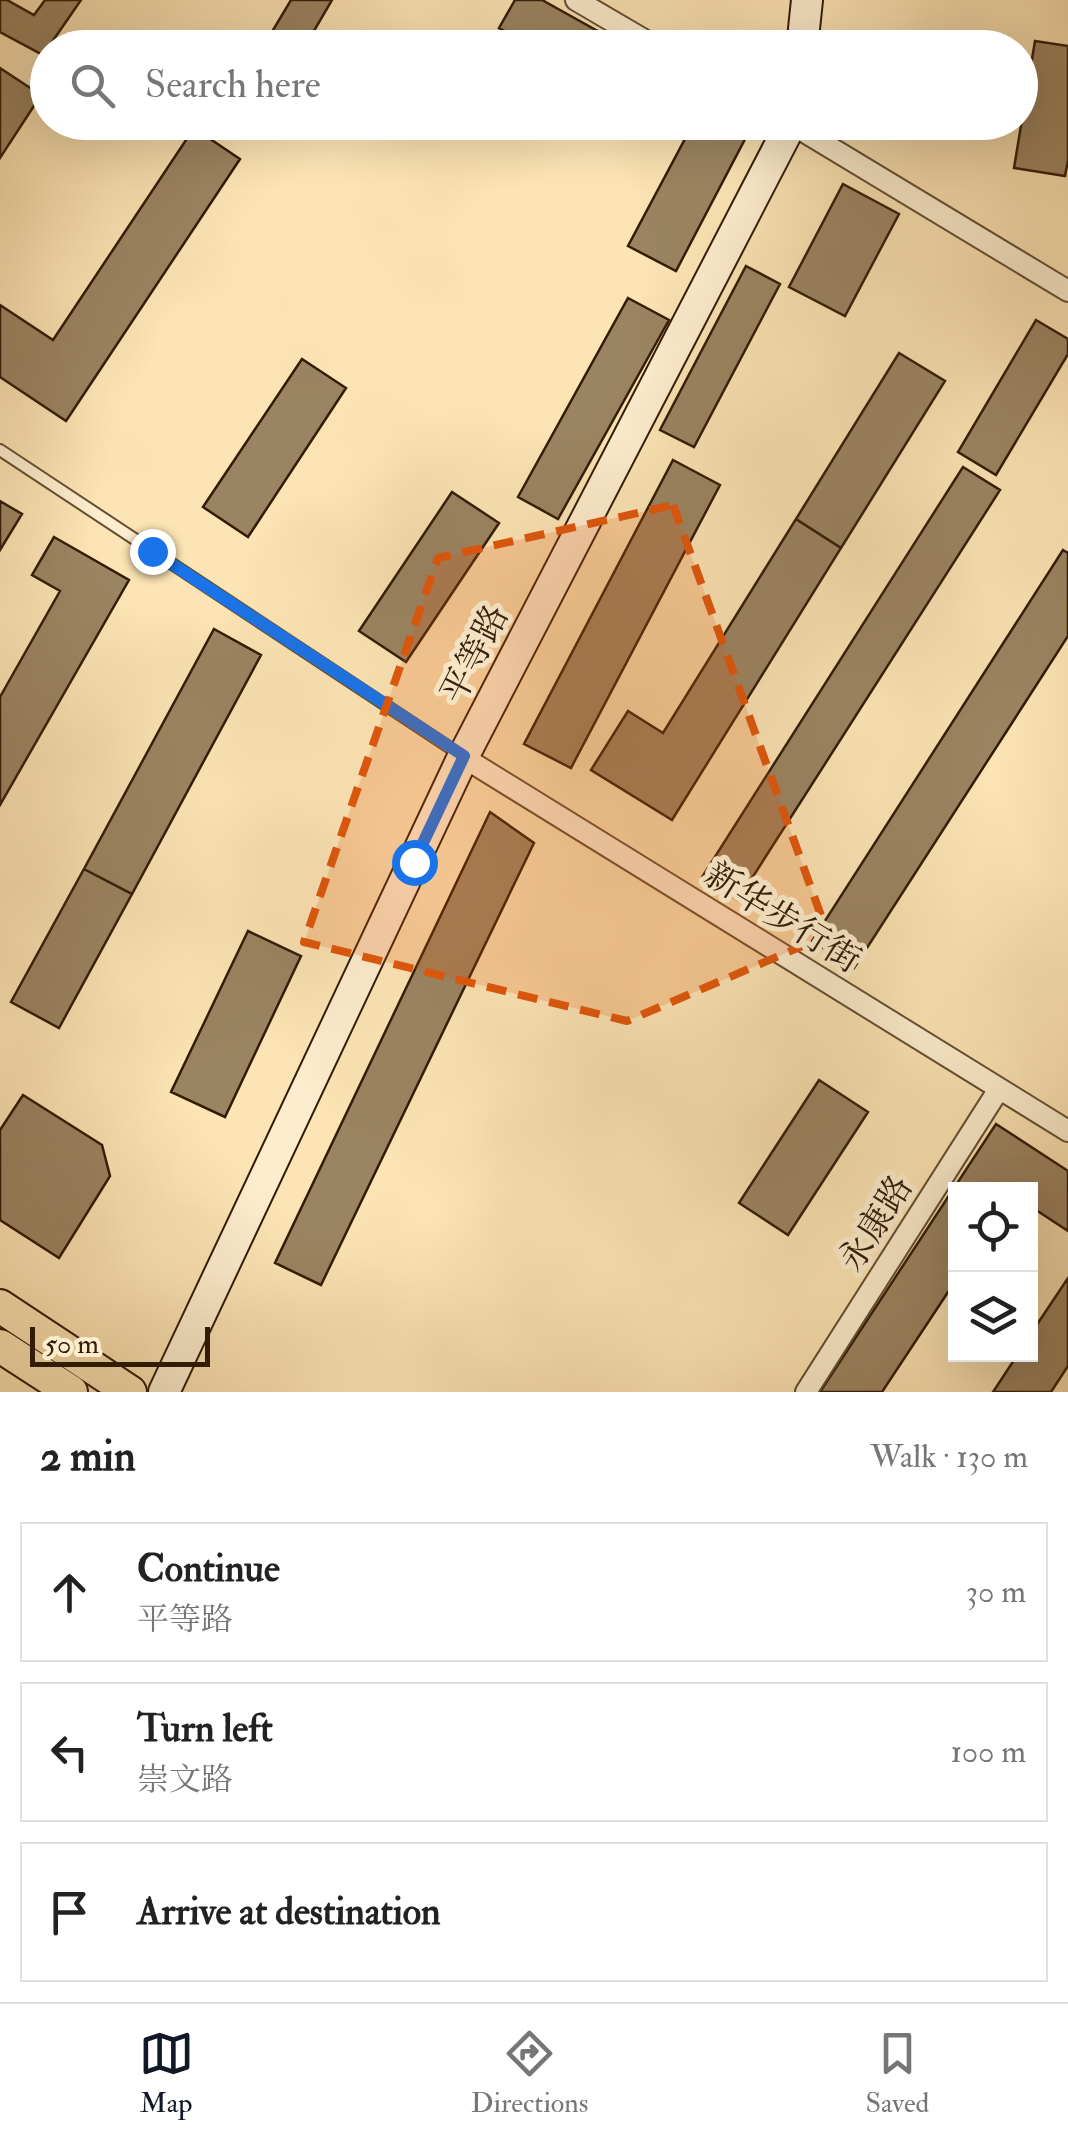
<!DOCTYPE html>
<html lang="en">
<head>
<meta charset="utf-8">
<style>
  body { margin:0; font-family:"IM FELL Double Pica","Noto Serif SC",serif; background:#f6f6f6; color:#222 }
  .controls { position:absolute; right:30px; bottom:30px; display:grid; overflow:hidden; border-radius:0px; box-shadow:0 10px 40px #0002 }
  .controls button { width:90px; height:90px; display:grid; place-items:center; padding:0; border:0; border-bottom:2px solid #e0e0e0; background:#fff; color:#222; font:50px sans-serif }
  .scale { position:absolute; left:30px; bottom:25px; width:180px; box-sizing:border-box; padding-left:10px; border:5px solid #321c07; border-top:0; font-size:28px; line-height:35px; white-space:nowrap; color:#321c07; -webkit-text-stroke:8px #fdedce; paint-order:stroke }
  .stop { position:absolute; width:30px; height:30px; margin:-22px; border:8px solid #1a73e8; border-radius:50%; background:#fff }
  .stop.end { background:#1a73e8; border-color:#fff; box-shadow:0 2px 10px #0008 }
  .list { margin:0; padding:0; list-style:none }
  h2 { display:flex; justify-content:space-between; align-items:center; height:130px; margin:0; padding:0 40px; font-size:42px }
  h2 small { font-size:32px; font-weight:400; color:#767676 }
  .list li { display:grid; grid-template-columns:65px 1fr auto; gap:30px; align-items:center; box-sizing:border-box; height:140px; margin:0 20px 20px; padding:0 20px; border:2px solid #e0e0e0; border-radius:0px }
  .list b { display:block; font-size:38px; white-space:nowrap }
  .list p { margin:0; font-size:32px; white-space:nowrap; color:#767676 }
  .list em { font-size:32px; font-style:normal; color:#767676 }
  .icon { flex:none; width:55px; height:55px; fill:none; stroke:currentColor; stroke-width:2; stroke-linecap:round; stroke-linejoin:round }
  .map { position:relative; flex:none; width:1068px; height:1392px; overflow:hidden }
  .search { position:absolute; background:#fff; box-shadow:0 10px 40px #0002; left:30px; right:30px; top:30px; height:110px; display:flex; align-items:center; gap:25px; box-sizing:border-box; padding:0 35px; border-radius:55px; color:#767676; font-size:38px }
  .sheet { height:610px; background:#fff }
  nav { display:flex; justify-content:space-around; align-items:center; box-sizing:border-box; height:140px; border-top:2px solid #e0e0e0; background:#fff; font-size:28px; color:#767676 }
  nav a { display:grid; justify-items:center; gap:5px }
  nav .on { color:#111827 }
  .map>svg:first-child { display:block }
  .building { fill:#9b8461; stroke:#321c07; stroke-width:2.5 }
  .lines { fill:none; stroke-linecap:round; stroke-linejoin:round }
  .lane-casing { stroke:#644e32; stroke-width:14 }
  .street-casing { stroke:#644e32; stroke-width:24 }
  .secondary-casing { stroke:#321c07; stroke-width:34 }
  .primary-casing { stroke:#321c07; stroke-width:36 }
  .lane { stroke:#fdedce; stroke-width:10 }
  .street { stroke:#fdedce; stroke-width:20 }
  .secondary { stroke:#fdedce; stroke-width:30 }
  .primary { stroke:#fce4b4; stroke-width:32 }
  .route { stroke:#1a73e8; stroke-width:12 }
  .marked { fill:#df560c; fill-opacity:0.2; stroke:#df560c; stroke-width:8; stroke-dasharray:20 12; stroke-linejoin:round }
  .labels { text-anchor:middle; stroke-width:10; stroke-linejoin:round; paint-order:stroke }
  .street-label { font-size:35px; fill:#321c07; stroke:#fdedce }
</style>
</head>
<body>
<div class="map">
<svg width="1068" height="1392" viewBox="0 0 1068 1392">
  <rect width="100%" height="100%" fill="#fce4b4"/>
  <filter id="stains"><feTurbulence type="fractalNoise" baseFrequency=".002" numOctaves="4"/><feColorMatrix values="0 0 0 0 .2 0 0 0 0 .09 0 0 0 0 .02 0 0 0 .5 -.17"/></filter>
  <radialGradient id="worn" r=".72"><stop offset=".6" stop-color="#630" stop-opacity="0"/><stop offset="1" stop-color="#630" stop-opacity=".3"/></radialGradient>
  <path class="building" d="M0 0H7L34 15 45 0H81L43 55 0 32Z
    M291 0H332L304 48 273 30Z
    M515 0H542L628 48H534L499 28Z
    M1035 41 1068 46V160L1065 176 1014 168Z
    M0 68 41 95 0 158Z
    M694 122H754L676 271 628 246Z
    M194 128 240 159 66 421 0 377V305L53 340Z
    M843 184 899 214 845 316 789 287Z
    M746 266 780 284 694 447 660 430Z
    M628 298 669 320 558 519 518 497Z
    M1036 320 1068 339V354L996 475 958 452Z
    M899 353 945 381 841 548 796 519Z
    M302 359 346 388 248 537 203 507Z
    M673 460 720 485 571 768 524 744Z
    M963 467 1000 490 738 900 702 877Z
    M452 492 499 523 406 662 359 631Z
    M0 501 22 514 0 550Z
    M796 519 841 548 672 820 591 770 628 711 663 733Z
    M54 537 129 580 0 805V697L60 591 32 575Z
    M1063 550 1068 553V636L854 968 812 941Z
    M214 629 261 655 132 894 84 869Z
    M490 812 534 843 321 1285 275 1263Z
    M84 869 132 894 59 1028 11 1002Z
    M248 931 301 956 225 1117 171 1092Z
    M819 1080 868 1112 788 1235 739 1203Z
    M23 1095 102 1145 110 1176 59 1258 0 1220V1130Z
    M996 1124 1068 1171V1231L1030 1206V1190H956V1280L882 1392H820Z
    M1068 1278V1366L1051 1392H993L1018 1354H1030V1335Z"/>
  <g class="lines">
    <defs>
      <path id="lane" d="M0 450 458 753"/>
      <path id="street" d="M576 0 658 48
        M788 122 1068 291
        M463 757 1068 1131
        M806 1392 999 1089"/>
      <path id="secondary" d="M802 48 807 0
        M164 1392 463 757 792 122"/>
      <path id="primary" d="M0 1306 130 1392
        M0 1346 71 1392"/>
    </defs>
    <use href="#lane" class="lane-casing"/>
    <use href="#street" class="street-casing"/>
    <use href="#secondary" class="secondary-casing"/>
    <use href="#primary" class="primary-casing"/>
    <use href="#lane" class="lane"/>
    <use href="#street" class="street"/>
    <use href="#secondary" class="secondary"/>
    <use href="#primary" class="primary"/>
  </g>
  <g class="lines">
    <path class="route" d="M152 551 464 756 414 862"/>
  </g>
  <path class="marked" d="M673 505 828 935 627 1021 304 942 438 558Z"/>
  <g class="labels">
    <g class="street-label">
      <text transform="translate(474 654) rotate(-63)" y="12">平等路</text>
      <text transform="translate(783 917) rotate(32)" y="12">新华步行街</text>
      <text transform="translate(875 1223) rotate(-58)" y="12">永康路</text>
    </g>
  </g>
  <rect width="100%" height="100%" filter="url(#stains)"/>
  <rect width="100%" height="100%" fill="url(#worn)"/>
</svg>
<div class="controls">
<button><svg class="icon" aria-label="locate" viewBox="0 0 24 24"><circle cx="12" cy="12" r="6"/><path d="M12 2v4M12 18v4M2 12h4M18 12h4"/></svg></button>
<button><svg class="icon" aria-label="layers" viewBox="0 0 24 24"><path d="M12 4l9 5-9 5-9-5zM3 14l9 5 9-5"/></svg></button>
</div>
<div class="scale">50 m</div>
<div class="stop" style="left:414px;top:862px"></div>
<div class="stop end" style="left:152px;top:551px"></div>
<div class="search"><svg class="icon" aria-label="search" viewBox="0 0 24 24"><circle cx="10" cy="10" r="6"/><path d="M15 15l6 6"/></svg>Search here</div>
</div>
<section class="sheet">
<h2>2 min<small>Walk · 130 m</small></h2>
<ul class="list">
<li><svg class="icon" aria-label="ahead" viewBox="0 0 24 24"><path d="M12 20V5M6 11l6-6 6 6"/></svg><div><b>Continue</b><p>平等路</p></div><em>30 m</em></li>
<li><svg class="icon" aria-label="left" viewBox="0 0 24 24"><path d="M17 20v-9H6M10 6l-5 5 5 5"/></svg><div><b>Turn left</b><p>崇文路</p></div><em>100 m</em></li>
<li><svg class="icon" aria-label="arrive" viewBox="0 0 24 24"><path d="M6 21V4h12l-3 4 3 4H6"/></svg><div><b>Arrive at destination</b></div></li>
</ul>
</section>
<nav>
<a class="on"><svg class="icon" aria-label="map" viewBox="0 0 24 24"><path d="M3 6l6-2 6 2 6-2v14l-6 2-6-2-6 2zM9 4v14M15 6v14"/></svg>Map</a>
<a><svg class="icon" aria-label="directions" viewBox="0 0 24 24"><path d="M12 3l9 9-9 9-9-9zM9 14v-3h6M13 9l2 2-2 2"/></svg>Directions</a>
<a><svg class="icon" aria-label="saved" viewBox="0 0 24 24"><path d="M7 4h10v16l-5-4-5 4z"/></svg>Saved</a>
</nav>
</body>
</html>
